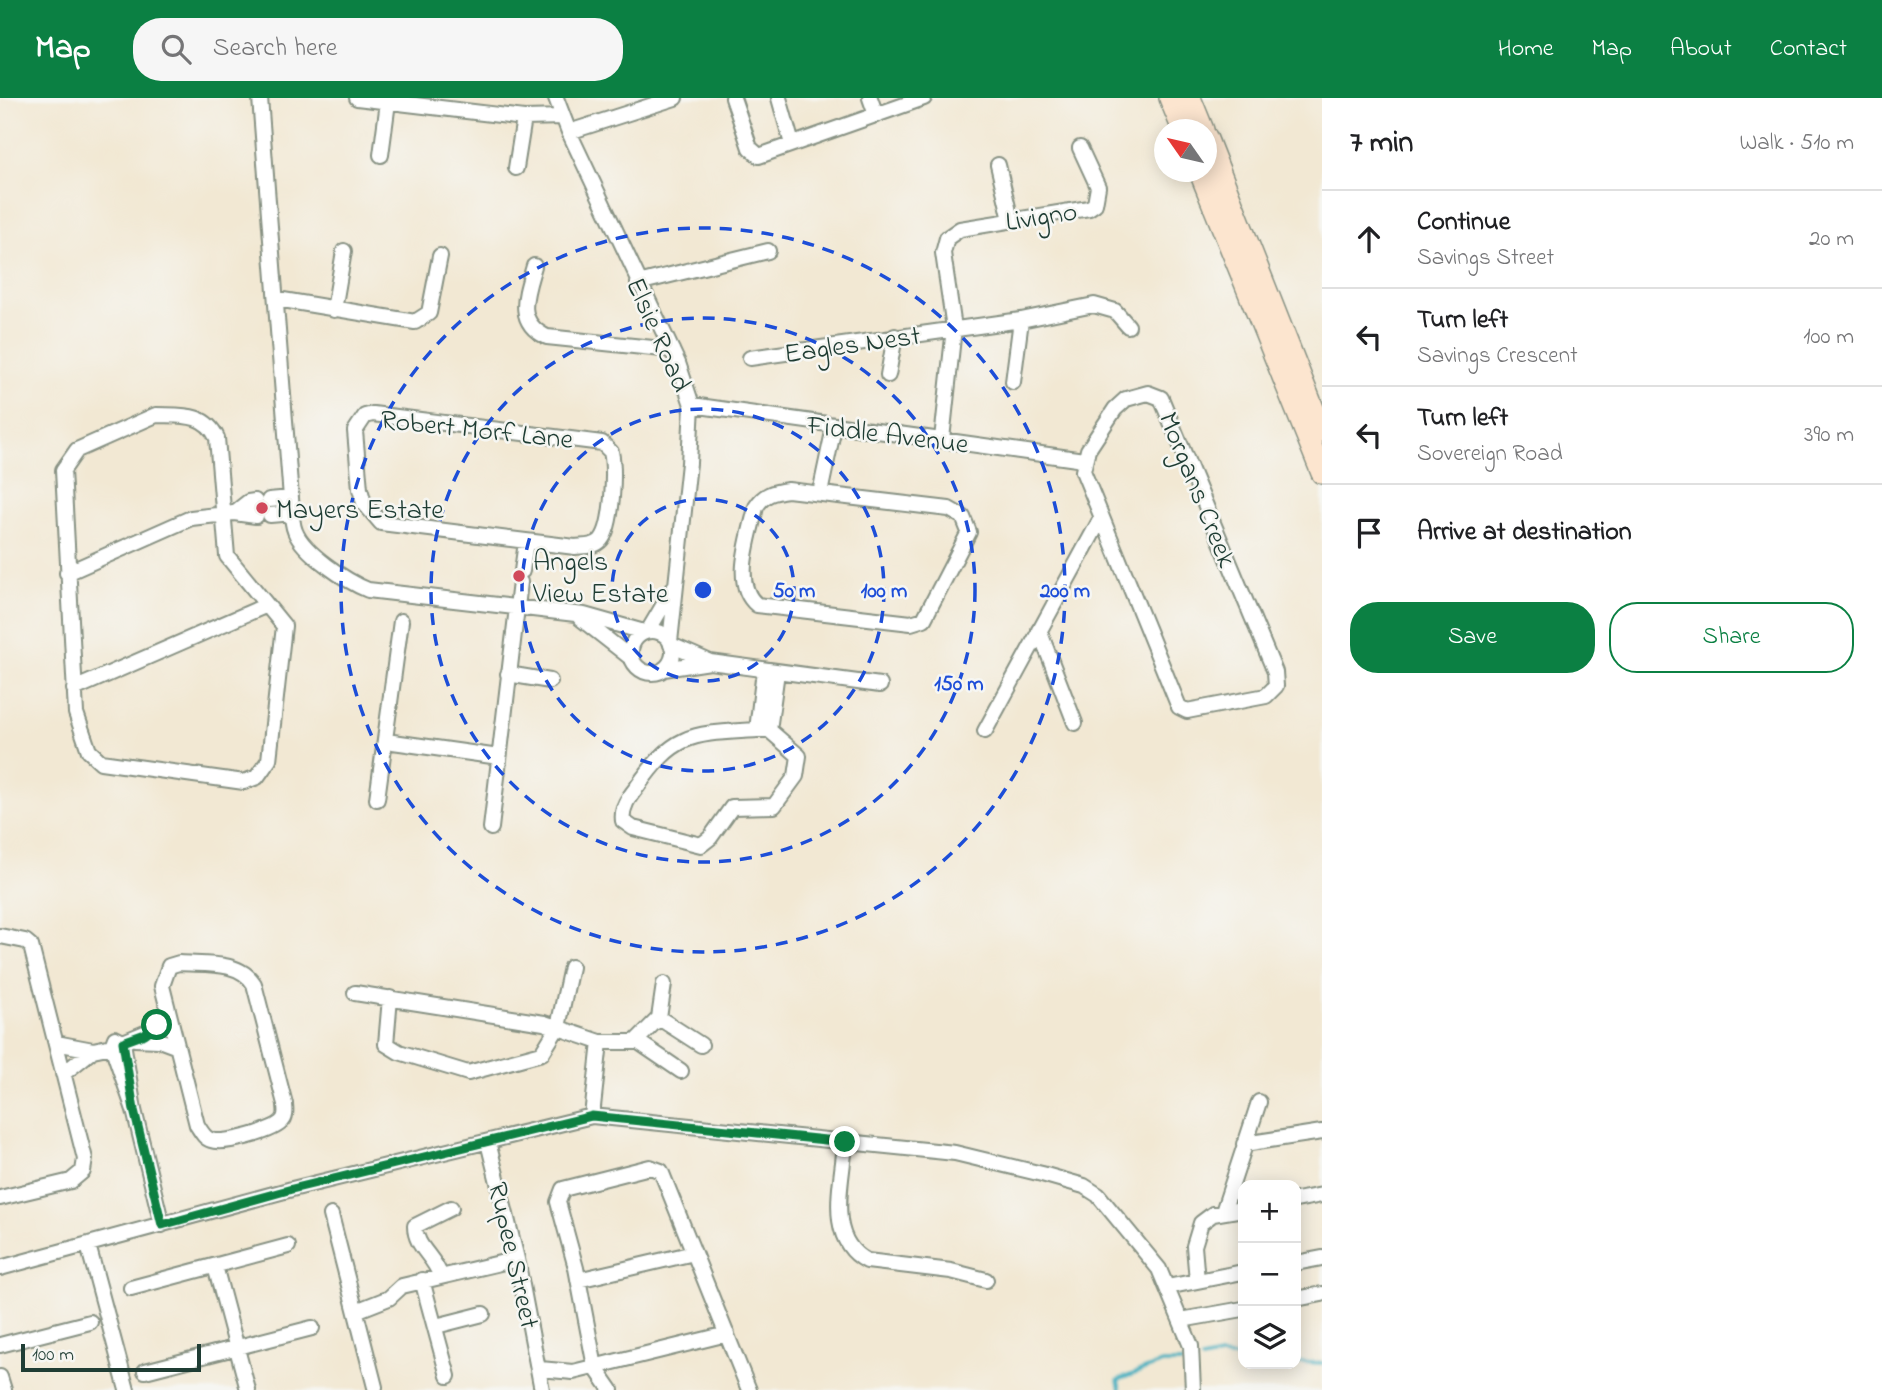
<!DOCTYPE html>
<html lang="en">
<head>
<meta charset="utf-8">
<style>
  body { margin:0; font-family:"Indie Flower",sans-serif; background:#f6f6f6; color:#202124 }
  .controls { position:absolute; right:21px; bottom:21px; display:grid; overflow:hidden; border-radius:14px; box-shadow:0 4px 18px #0003 }
  .controls button { width:63px; height:63px; display:grid; place-items:center; padding:0; border:0; border-bottom:2px solid #e0e0e0; background:#fff; color:#202124; font:35px sans-serif }
  .compass { position:absolute; left:1154px; top:21px; width:63px; height:63px; border-radius:50%; background:#fff; box-shadow:0 4px 18px #0003; rotate:304deg }
  .scale { position:absolute; left:21px; bottom:18px; width:180px; box-sizing:border-box; padding-left:7px; border:4px solid #1f3d34; border-top:0; font-size:19px; line-height:24px; white-space:nowrap; color:#1f3d34; -webkit-text-stroke:5px #f6f6f2; paint-order:stroke }
  .stop { position:absolute; width:21px; height:21px; margin:-16px; border:5px solid #0b8043; border-radius:50%; background:#fff }
  .stop.end { background:#0b8043; border-color:#fff; box-shadow:0 2px 7px #0008 }
  .list { margin:0; padding:0; list-style:none }
  h2 { display:flex; justify-content:space-between; align-items:center; height:91px; margin:0; padding:0 28px; font-size:30px }
  h2 small { font-size:23px; font-weight:400; color:#757577 }
  .list li { display:grid; grid-template-columns:46px 1fr auto; gap:21px; align-items:center; box-sizing:border-box; height:98px; padding:0 28px; border-top:2px solid #e0e0e0 }
  .list b { display:block; font-size:26px; white-space:nowrap }
  .list p { margin:0; font-size:23px; white-space:nowrap; color:#757577 }
  .list em { font-size:23px; font-style:normal; color:#757577 }
  .actions { display:flex; gap:14px; padding:21px 28px }
  .actions a { flex:1; padding:16px 0; border:2px solid #0b8043; border-radius:28px; text-align:center; font-size:24px; color:#0b8043 }
  .actions .main { background:#0b8043; color:#fff }
  .icon { flex:none; width:38px; height:38px; fill:none; stroke:currentColor; stroke-width:2; stroke-linecap:round; stroke-linejoin:round }
  .map { position:relative; flex:none; width:1322px; height:1292px; overflow:hidden }
  header { display:flex; align-items:center; gap:42px; box-sizing:border-box; height:98px; padding:0 35px; background:#0b8043; color:#fff }
  header strong { font-size:33px }
  nav { display:flex; gap:38px; margin-inline-start:auto; font-size:24px }
  .search { width:490px; height:63px; background:#f6f6f6; display:flex; align-items:center; gap:18px; box-sizing:border-box; padding:0 24px; border-radius:28px; color:#757577; font-size:26px }
  main { display:flex }
  aside { flex:1; background:#fff }
  .map>svg:first-child { display:block }
  .lines { fill:none; stroke-linecap:round; stroke-linejoin:round }
  .stream { stroke:#44b1c1; stroke-width:3.5 }
  .street-casing { stroke:#889284; stroke-width:18 }
  .secondary-casing { stroke:#889284; stroke-width:24 }
  .street { stroke:#fff; stroke-width:14 }
  .secondary { stroke:#fce5cf; stroke-width:21 }
  .route { stroke:#0b8043; stroke-width:9 }
  .ring { fill:none; stroke:#1d4ed8; stroke-width:3.5; stroke-dasharray:12 9 }
  .poi-dot { fill:#d1495b; stroke:#f6f6f2; stroke-width:2.5 }
  .labels { text-anchor:middle; stroke-width:5; stroke-linejoin:round; paint-order:stroke }
  .street-label { font-size:28px; fill:#1f3d34; stroke:#f6f6f2 }
  .poi-label { font-size:28px; fill:#1f3d34; stroke:#f6f6f2; text-anchor:start }
  .centre { fill:#1d4ed8; stroke:#f6f6f2; stroke-width:3.5 }
  .ring-label { font-size:21px; text-anchor:middle; font-weight:bold; fill:#1d4ed8; stroke:#f6f6f2; stroke-width:5; stroke-linejoin:round; paint-order:stroke }
</style>
</head>
<body>
<header>
<strong>Map</strong>
<div class="search"><svg class="icon" aria-label="search" viewBox="0 0 24 24"><circle cx="10" cy="10" r="6"/><path d="M15 15l6 6"/></svg>Search here</div>
<nav><a>Home</a><a>Map</a><a>About</a><a>Contact</a></nav>
</header>
<main>
<div class="map">
<svg width="1322" height="1292" viewBox="0 0 1322 1292">
  <rect width="100%" height="100%" fill="#f6f6f2"/>
  <filter id="ink" filterUnits="userSpaceOnUse"><feTurbulence type="fractalNoise" baseFrequency=".0143" numOctaves="2"/><feDisplacementMap in="SourceGraphic" scale="14" xChannelSelector="R" yChannelSelector="G"/><feConvolveMatrix kernelMatrix="1 2 1 2 8 2 1 2 1" color-interpolation-filters="sRGB"/></filter>
  <filter id="wash" filterUnits="userSpaceOnUse"><feTurbulence type="fractalNoise" baseFrequency=".00686" numOctaves="4" result="noise"/><feDisplacementMap in="SourceGraphic" scale="28" xChannelSelector="R" yChannelSelector="G"/><feGaussianBlur stdDeviation="1.57" result="paint"/><feColorMatrix in="noise" values="0 0 0 0 0 0 0 0 0 0 0 0 0 0 0 0 0 1.4 0 .05"/><feComposite in="paint" operator="in"/></filter>
  <g filter="url(#wash)">
    <rect width="100%" height="100%" fill="#f2e8d3"/>
    <g class="lines">
      <path class="stream" d="M1202 1262 1220 1258 1243 1260
        M1296 1264 1322 1265
        M1120 1292 1118 1282 1162 1265H1183"/>
    </g>
  </g>
  <g filter="url(#ink)">
    <g class="lines">
      <defs>
        <path id="street" d="M260 0 291 400C292 410 291 424 295 433 303 455 348 484 368 492L584 517 644 534
          M357 0 524 20 563 19
          M556 0 569 34 678 265 692 307 689 365 670 544
          M733 0 750 50 759 58 924 0
          M779 0 792 46
          M870 0 876 17
          M569 34 675 0
          M381 57 388 4
          M998 67 1011 122
          M516 70 524 20
          M534 168C526 196 514 224 547 239L672 252
          M638 185 768 153
          M277 201 415 224 429 215 440 158
          M334 212 344 153
          M750 260 1021 222 1094 207 1115 213 1128 228
          M888 277 895 238
          M1013 284 1021 222
          M1148 295 1161 300 1275 574 1276 588 1266 598 1187 613 1179 609 1083 373 1088 352 1115 311 1126 301Z
          M692 307 1084 362
          M373 316 602 345 611 354C615 371 613 428 601 442 595 449 584 448 575 449L381 425 364 405 360 391 355 333 365 318Z
          M156 317C181 318 205 314 217 340L227 458 284 528 269 662 257 679 244 684 101 664 89 653 76 615 63 372 77 352Z
          M942 341 954 230 943 155 947 140 960 131 1089 110 1095 106 1098 89 1080 50
          M788 392 949 411 963 419 969 434 924 521 911 525 757 507C731 486 750 439 756 409 764 396 773 394 788 392Z
          M820 395 834 329
          M269 402 291 400
          M234 415 248 404 255 403
          M270 417 293 415
          M522 473 526 444
          M67 475 191 420 234 415 256 418
          M580 520 631 560
          M1039 532 1075 625
          M648 533 674 489
          M631 554a21 21 0 1 1 42 0a21 21 0 1 1-42 0Z
          M671 547 710 564 880 587
          M664 571 710 564
          M508 576 550 583
          M74 591 267 507
          M757 632H769L799 658 796 678 774 708 732 709 710 740 701 747 633 730 623 723C621 709 629 699 637 689 676 633 693 636 757 632Z
          M757 632 764 572
          M769 632 777 574
          M985 633 1100 422
          M386 643 499 659
          M377 701 401 523
          M491 730 520 484
          M0 838 25 843 31 848 85 1061 83 1073 71 1083 0 1100
          M179 865C205 867 239 862 254 886L285 1006C285 1011 287 1017 283 1022 276 1033 224 1047 211 1042 204 1040 201 1033 197 1027L162 888 169 868Z
          M355 895 544 925 600 944 592 1018
          M390 900 386 946 399 954 468 975 542 955 558 929 571 869
          M659 920 664 886
          M135 941 159 942 175 948
          M637 943 681 973
          M123 944 152 932 167 915
          M600 944H635L659 920 701 947
          M56 945 93 952 112 948
          M63 976 93 952
          M134 1012 112 948 115 940 123 944 134 1012 162 1127
          M488 1044 517 1161 542 1292
          M845 1044C843 1083 824 1141 867 1163L951 1173 986 1182
          M1244 1046 1322 1034
          M1296 1102 1322 1097
          M1223 1114 1259 1004
          M331 1117 375 1289
          M88 1147 127 1292
          M1296 1165 1322 1160
          M215 1168 248 1292
          M0 1170 292 1091 592 1018 955 1055 1042 1076 1084 1088 1098 1097 1159 1171 1191 1248 1193 1292
          M440 1177C434 1158 415 1149 415 1128L451 1110
          M422 1182 448 1278
          M578 1182 694 1155
          M1197 1183 1194 1148 1201 1125 1213 1116 1243 1111
          M1167 1189 1243 1174
          M131 1190 288 1148
          M1296 1201 1322 1196
          M356 1213 389 1200 402 1188 517 1161
          M1181 1222 1243 1211
          M436 1228 483 1216
          M0 1247 90 1224
          M540 1271 573 1274 727 1236
          M145 1273 312 1230
          M0 1279 4 1292
          M611 1292 595 1269 576 1170 558 1104 563 1091 650 1069 661 1073 749 1292"/>
        <path id="secondary" d="M1170 0 1183 32
          M1190 0 1203 32
          M1206 39 1322 333
          M1200 74 1322 375"/>
      </defs>
      <use href="#street" class="street-casing"/>
      <use href="#secondary" class="secondary-casing"/>
      <use href="#street" class="street"/>
      <use href="#secondary" class="secondary"/>
    </g>
  </g>
  <g class="lines" filter="url(#ink)">
    <path class="route" d="M157 927 145 936 123 944 134 1012 162 1127 292 1091 592 1018 845 1044"/>
  </g>
  <g class="ring">
    <circle cx="703" cy="492" r="91"/>
    <circle cx="703" cy="492" r="181"/>
    <circle cx="703" cy="492" r="272"/>
    <circle cx="703" cy="492" r="362"/>
  </g>
  <g class="poi-dot">
    <circle cx="262" cy="410" r="7"/>
    <circle cx="519" cy="478" r="7"/>
  </g>
  <g class="labels">
    <g class="street-label">
      <text transform="translate(1041 117) rotate(-9)" y="10">Livigno</text>
      <text transform="translate(660 236) rotate(66)" y="10">Elsie Road</text>
      <text transform="translate(852 245) rotate(-8)" y="10">Eagles Nest</text>
      <text transform="translate(477 330) rotate(6)" y="10">Robert Morf Lane</text>
      <text transform="translate(888 335) rotate(7)" y="10">Fiddle Avenue</text>
      <text transform="translate(1199 391) rotate(68)" y="10">Morgans Creek</text>
      <text transform="translate(515 1157) rotate(77)" y="10">Rupee Street</text>
    </g>
    <g class="poi-label">
      <text x="276" y="420">Mayers Estate</text>
      <text x="533" y="472">Angels<tspan x="533" dy="32">View Estate</tspan></text>
    </g>
  </g>
  <circle cx="703" cy="492" r="10" class="centre"/>
  <g class="ring-label">
    <text x="794" y="499">50 m</text>
    <text x="884" y="499">100 m</text>
    <text x="1065" y="499">200 m</text>
    <text x="959" y="592">150 m</text>
  </g>
</svg>
<div class="controls">
<button>+</button>
<button>−</button>
<button><svg class="icon" aria-label="layers" viewBox="0 0 24 24"><path d="M12 4l9 5-9 5-9-5zM3 14l9 5 9-5"/></svg></button>
</div>
<svg class="compass" viewBox="-18 -18 36 36"><path d="M0-13l5 13h-10z" fill="#e53935"/><path d="M0 13l5-13h-10z" fill="#757577"/></svg>
<div class="scale">100 m</div>
<div class="stop" style="left:157px;top:927px"></div>
<div class="stop end" style="left:845px;top:1044px"></div>
</div>
<aside>
<h2>7 min<small>Walk · 510 m</small></h2>
<ul class="list">
<li><svg class="icon" aria-label="ahead" viewBox="0 0 24 24"><path d="M12 20V5M6 11l6-6 6 6"/></svg><div><b>Continue</b><p>Savings Street</p></div><em>20 m</em></li>
<li><svg class="icon" aria-label="left" viewBox="0 0 24 24"><path d="M17 20v-9H6M10 6l-5 5 5 5"/></svg><div><b>Turn left</b><p>Savings Crescent</p></div><em>100 m</em></li>
<li><svg class="icon" aria-label="left" viewBox="0 0 24 24"><path d="M17 20v-9H6M10 6l-5 5 5 5"/></svg><div><b>Turn left</b><p>Sovereign Road</p></div><em>390 m</em></li>
<li><svg class="icon" aria-label="arrive" viewBox="0 0 24 24"><path d="M6 21V4h12l-3 4 3 4H6"/></svg><div><b>Arrive at destination</b></div></li>
</ul>
<div class="actions"><a class="main">Save</a><a>Share</a></div>
</aside>
</main>
</body>
</html>
